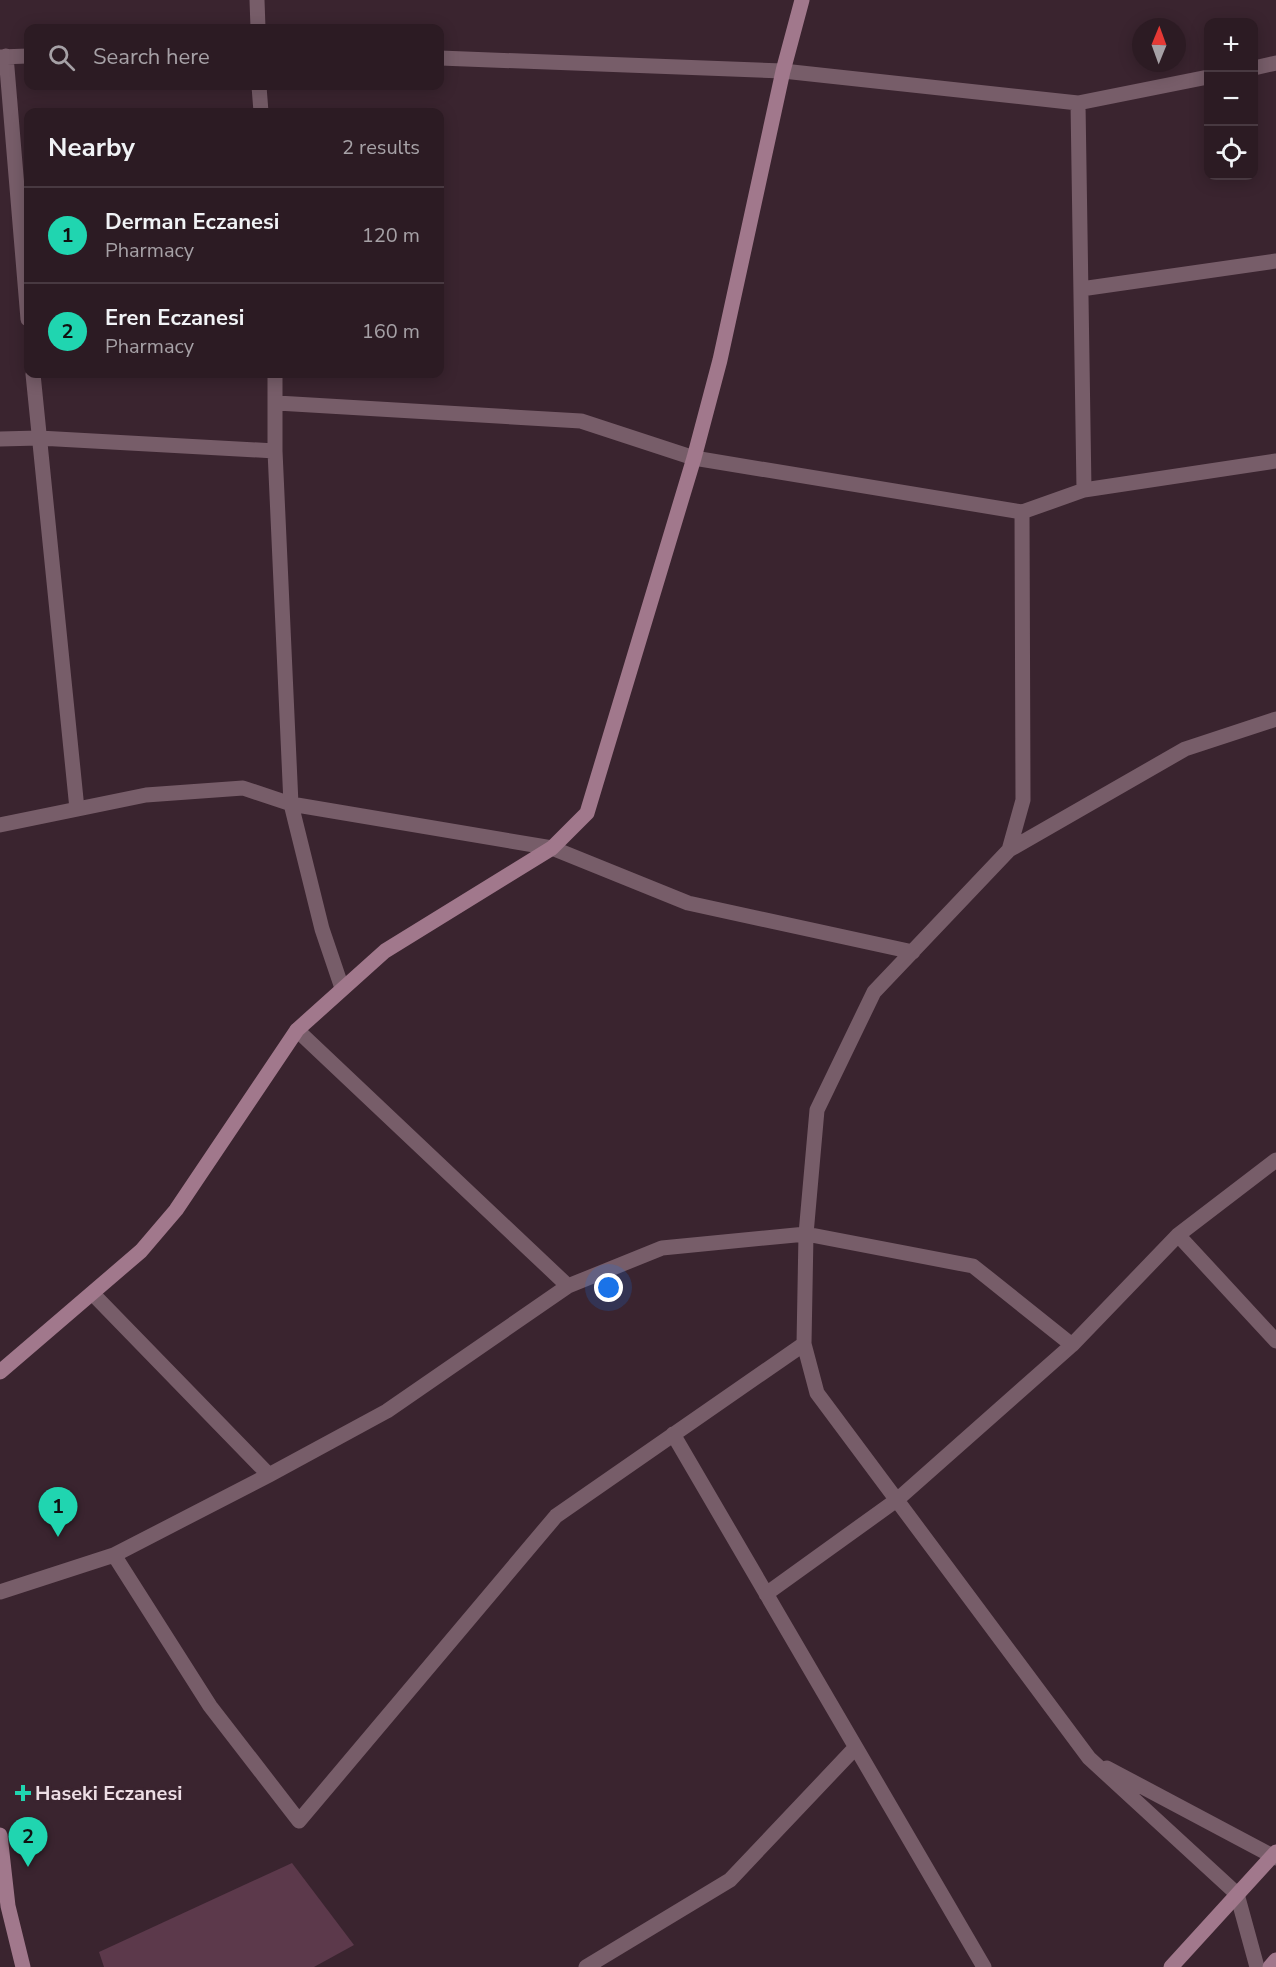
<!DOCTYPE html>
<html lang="en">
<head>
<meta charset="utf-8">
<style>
  body { margin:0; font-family:"Nunito Sans",sans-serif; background:#382830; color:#f1f3f6 }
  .controls { position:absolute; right:18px; top:18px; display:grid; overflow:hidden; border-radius:12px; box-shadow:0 3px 15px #0003 }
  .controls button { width:54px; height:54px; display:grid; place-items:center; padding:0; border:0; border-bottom:2px solid #483941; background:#2c1b23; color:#f1f3f6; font:30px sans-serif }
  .compass { position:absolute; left:1132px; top:18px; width:54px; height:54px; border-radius:50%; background:#2c1b23; box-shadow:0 3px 15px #0003; rotate:1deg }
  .you { position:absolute; left:609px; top:1288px; width:21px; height:21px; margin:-15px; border:4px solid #fff; border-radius:50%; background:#1a73e8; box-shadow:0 0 0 9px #1a73e833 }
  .badge { display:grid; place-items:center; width:39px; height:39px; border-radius:50%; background:#20d5b0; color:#111; font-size:20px; font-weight:700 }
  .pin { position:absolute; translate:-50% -50px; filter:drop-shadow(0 2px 3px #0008) }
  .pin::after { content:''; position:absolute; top:32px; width:21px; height:18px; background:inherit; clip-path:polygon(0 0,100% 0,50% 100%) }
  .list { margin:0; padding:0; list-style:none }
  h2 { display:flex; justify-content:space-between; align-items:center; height:78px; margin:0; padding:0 24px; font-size:26px }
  h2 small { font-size:20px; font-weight:400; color:#a6a1a6 }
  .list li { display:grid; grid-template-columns:39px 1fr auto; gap:18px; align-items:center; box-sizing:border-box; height:96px; padding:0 24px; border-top:2px solid #483941 }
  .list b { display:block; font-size:22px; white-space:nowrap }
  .list p { margin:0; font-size:20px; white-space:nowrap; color:#a6a1a6 }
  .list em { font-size:20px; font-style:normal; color:#a6a1a6 }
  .icon { flex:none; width:33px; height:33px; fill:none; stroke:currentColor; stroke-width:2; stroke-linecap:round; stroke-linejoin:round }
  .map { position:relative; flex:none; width:1276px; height:1967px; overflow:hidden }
  .search { position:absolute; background:#2c1b23; box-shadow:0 3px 15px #0003; left:24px; top:24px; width:420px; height:66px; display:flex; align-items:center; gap:15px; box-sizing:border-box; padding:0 21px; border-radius:12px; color:#a6a1a6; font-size:22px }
  .panel { position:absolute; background:#2c1b23; box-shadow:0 3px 15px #0003; left:24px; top:108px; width:420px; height:270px; border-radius:12px }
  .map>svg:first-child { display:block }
  .green { fill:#5c394b }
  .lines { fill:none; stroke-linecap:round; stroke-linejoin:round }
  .street { stroke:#775d69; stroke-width:15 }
  .secondary { stroke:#a1788c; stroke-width:15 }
  .poi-dot { fill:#20d5b0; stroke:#3a242f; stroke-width:2 }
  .labels { text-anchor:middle; stroke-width:6; stroke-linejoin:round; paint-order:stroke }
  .poi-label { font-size:20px; font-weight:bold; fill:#eddee5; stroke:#3a242f; text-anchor:start }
</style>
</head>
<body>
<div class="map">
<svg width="1276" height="1967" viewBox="0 0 1276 1967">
  <rect width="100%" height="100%" fill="#3a242f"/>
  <path class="green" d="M292 1863 354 1945 314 1967H104L99 1952Z"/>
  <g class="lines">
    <path class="street" d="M257 0 258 28
      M6 56 28 319
      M0 57 28 56
      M440 58 783 71 1078 103 1208 77
      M1254 68 1276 63
      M259 86 261 112
      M1078 103 1084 490
      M1081 289 1276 261
      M33 374 77 809
      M275 374V451L291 804 322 929 342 988
      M277 403 581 421 694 458 1022 512 1084 490 1276 461
      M0 439 39 438 275 451
      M0 825 146 795 243 788 291 804 552 848 688 903 913 952
      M1009 850 1023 800 1022 512
      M297 1030 568 1286
      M1178 1235 1276 1341
      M93 1294 269 1475
      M673 1434 984 1967
      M114 1555 210 1706 299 1821 556 1516 804 1344
      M0 1592 114 1555 269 1475 387 1411 568 1286 662 1248 806 1234 973 1266 1072 1345
      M766 1594 898 1499 1072 1345 1178 1235 1276 1160
      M1107 1768 1276 1858
      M586 1967 730 1880 855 1748
      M1257 1967 1237 1894 1089 1758 817 1393 804 1344 806 1234 817 1110 874 992 1009 850 1185 749 1276 719"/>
    <path class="secondary" d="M0 1372 141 1251 176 1210 297 1030 385 951 552 848 587 813 694 458 720 360 783 71 802 0
      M0 1835 8 1906 23 1967
      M1171 1967 1276 1852
      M1270 1967 1276 1960"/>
  </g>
  <path class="poi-dot" d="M20 1784h6v6h6v6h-6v6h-6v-6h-6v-6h6z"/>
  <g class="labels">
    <g class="poi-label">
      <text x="35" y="1800">Haseki Eczanesi</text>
    </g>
  </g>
</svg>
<div class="controls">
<button>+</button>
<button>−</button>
<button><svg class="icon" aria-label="locate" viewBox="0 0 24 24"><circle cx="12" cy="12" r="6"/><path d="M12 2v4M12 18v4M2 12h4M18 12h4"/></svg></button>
</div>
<svg class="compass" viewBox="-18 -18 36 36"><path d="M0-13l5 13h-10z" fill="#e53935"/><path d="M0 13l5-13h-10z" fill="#a6a1a6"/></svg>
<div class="you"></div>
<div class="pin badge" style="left:58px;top:1537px">1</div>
<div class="pin badge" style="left:28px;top:1867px">2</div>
<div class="search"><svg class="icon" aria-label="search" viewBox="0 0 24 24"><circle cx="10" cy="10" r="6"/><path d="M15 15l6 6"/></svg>Search here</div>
<section class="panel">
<h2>Nearby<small>2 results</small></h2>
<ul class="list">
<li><span class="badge">1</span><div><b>Derman Eczanesi</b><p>Pharmacy</p></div><em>120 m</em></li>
<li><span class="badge">2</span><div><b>Eren Eczanesi</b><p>Pharmacy</p></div><em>160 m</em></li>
</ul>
</section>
</div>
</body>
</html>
